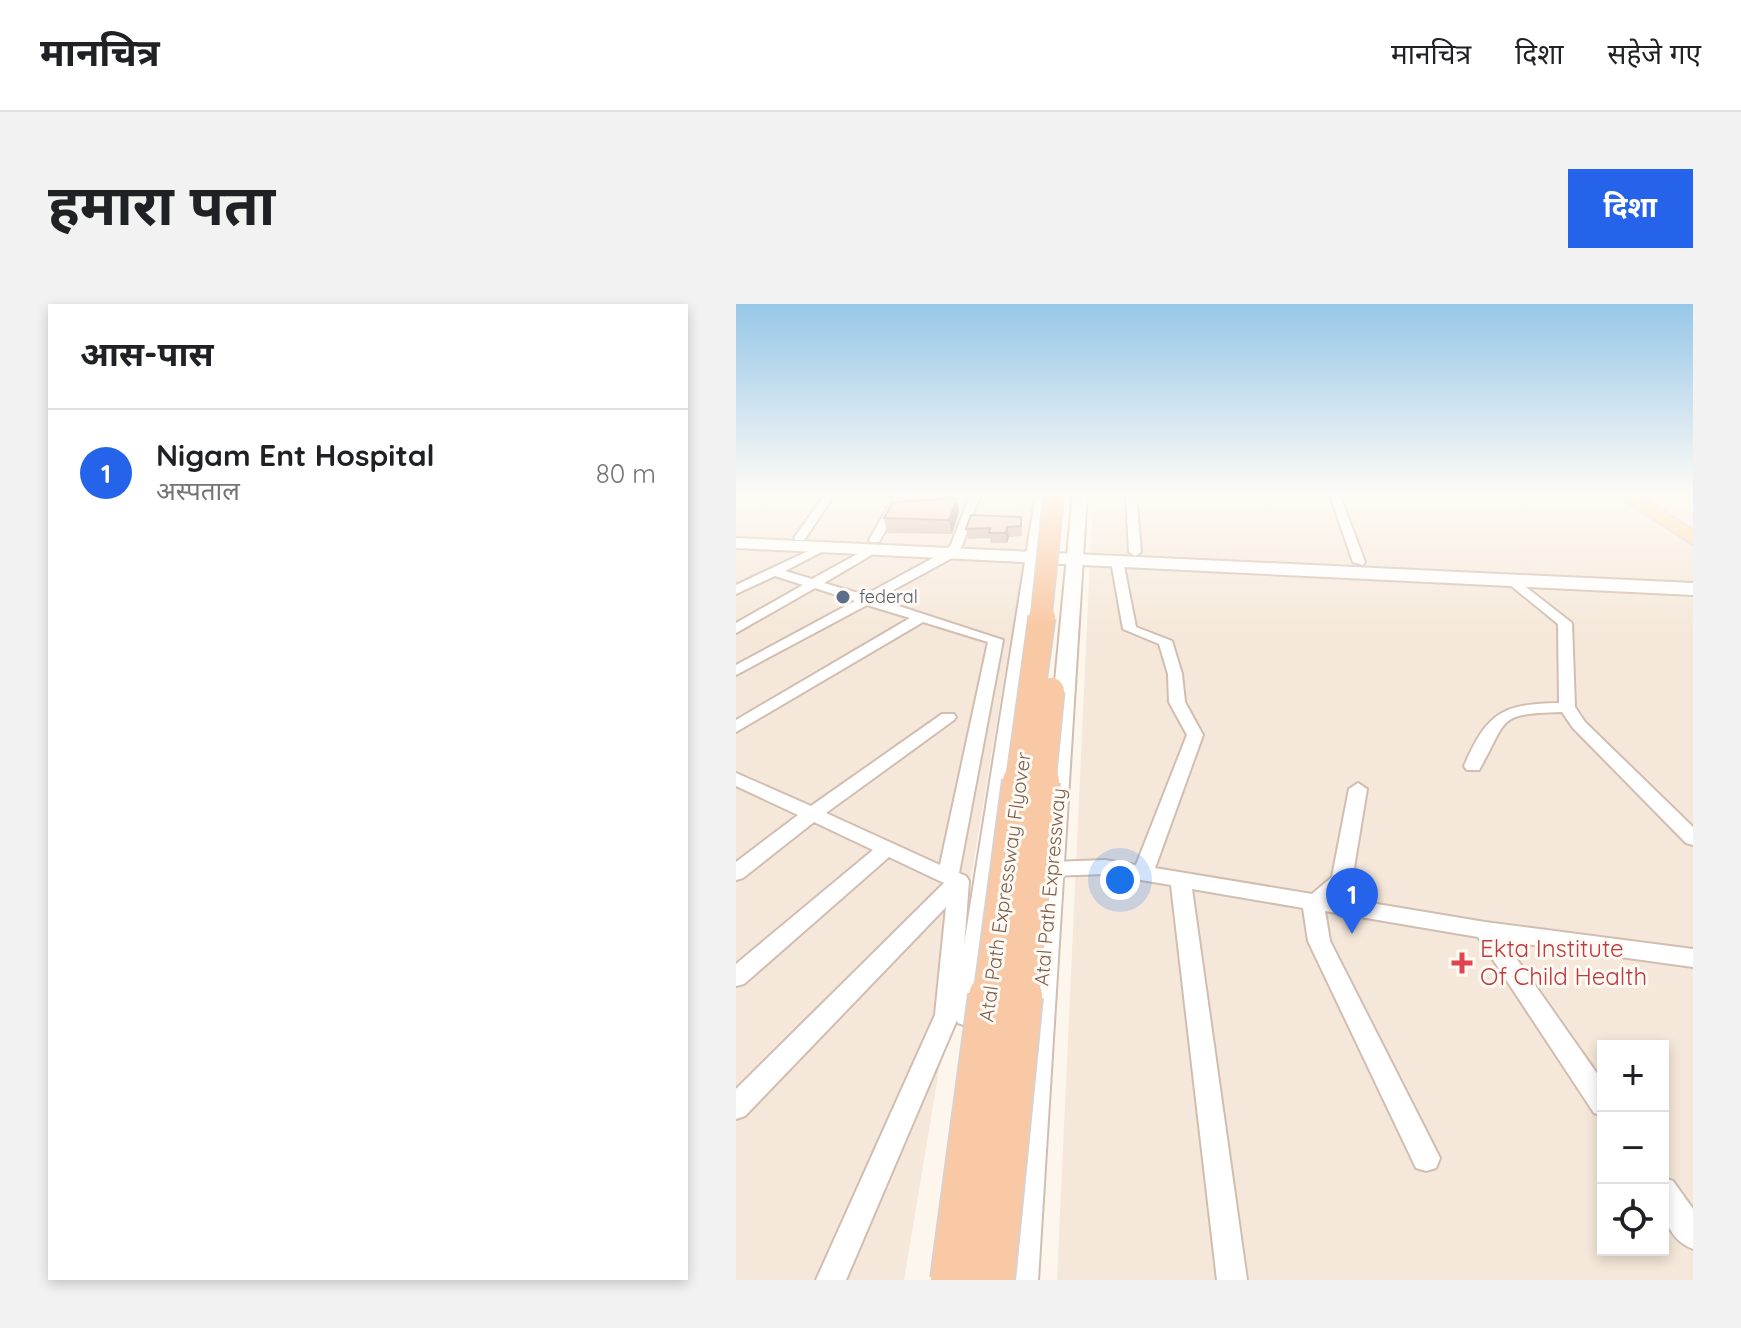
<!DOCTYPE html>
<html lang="hi">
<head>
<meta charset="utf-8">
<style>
  body { margin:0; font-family:Quicksand,"Noto Sans Devanagari",sans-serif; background:#f2f2f2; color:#202124 }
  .controls { position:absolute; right:24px; bottom:24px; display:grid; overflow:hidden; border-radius:0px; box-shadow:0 4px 12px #0003 }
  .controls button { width:72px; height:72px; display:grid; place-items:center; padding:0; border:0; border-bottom:2px solid #e0e0e0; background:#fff; color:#202124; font:40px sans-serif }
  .you { position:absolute; left:384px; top:576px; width:28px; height:28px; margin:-20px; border:6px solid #fff; border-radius:50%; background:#1a73e8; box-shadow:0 0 0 12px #1a73e833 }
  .badge { display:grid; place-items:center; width:52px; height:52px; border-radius:50%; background:#2563eb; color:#fff; font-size:26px; font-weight:700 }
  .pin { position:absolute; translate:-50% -66px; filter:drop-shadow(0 2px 4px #0008) }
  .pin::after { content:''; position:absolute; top:42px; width:28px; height:24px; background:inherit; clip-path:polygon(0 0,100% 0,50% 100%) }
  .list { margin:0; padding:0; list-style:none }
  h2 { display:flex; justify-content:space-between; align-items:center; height:104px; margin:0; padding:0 32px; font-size:34px }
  h2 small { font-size:26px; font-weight:400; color:#757577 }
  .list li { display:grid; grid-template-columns:52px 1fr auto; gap:24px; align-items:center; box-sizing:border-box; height:128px; padding:0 32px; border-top:2px solid #e0e0e0 }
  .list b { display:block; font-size:30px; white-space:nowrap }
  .list p { margin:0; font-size:26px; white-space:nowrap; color:#757577 }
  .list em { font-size:26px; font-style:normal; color:#757577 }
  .icon { flex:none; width:44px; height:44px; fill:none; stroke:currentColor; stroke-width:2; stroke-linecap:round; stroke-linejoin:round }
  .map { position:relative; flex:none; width:957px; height:976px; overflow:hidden; border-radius:0px }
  header { display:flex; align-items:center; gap:48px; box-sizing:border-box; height:112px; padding:0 40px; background:#fff; border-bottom:2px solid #e0e0e0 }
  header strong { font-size:38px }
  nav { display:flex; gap:44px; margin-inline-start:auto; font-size:28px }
  .intro { display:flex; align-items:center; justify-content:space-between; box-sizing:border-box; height:192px; padding:0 48px }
  h1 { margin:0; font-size:56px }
  .button { padding:20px 36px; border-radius:0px; background:#2563eb; color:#fff; font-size:28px; font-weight:700 }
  main { display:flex; gap:48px; padding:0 48px }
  aside { flex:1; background:#fff; border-radius:0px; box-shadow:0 4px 12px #0003 }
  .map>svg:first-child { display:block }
  .residential { fill:#f5e8da; fill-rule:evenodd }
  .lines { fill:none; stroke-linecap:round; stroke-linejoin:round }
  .minor-casing { stroke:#d1beb0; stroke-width:4 }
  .tertiary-casing { stroke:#d1beb0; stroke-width:4 }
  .secondary-casing { stroke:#d6c0b0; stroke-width:4 }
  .primary-casing { stroke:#dad1cd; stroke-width:4 }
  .minor { fill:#fff; fill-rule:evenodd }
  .tertiary { fill:#fff; fill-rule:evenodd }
  .secondary { fill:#fff; fill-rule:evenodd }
  .primary { fill:#fbd9a5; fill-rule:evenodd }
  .trunk-bridge-far3-casing { stroke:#dad1cd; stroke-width:23; stroke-linecap:butt }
  .trunk-bridge-far2-casing { stroke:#dad1cd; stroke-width:29; stroke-linecap:butt }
  .trunk-bridge-far1-casing { stroke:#dad1cd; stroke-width:38; stroke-linecap:butt }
  .trunk-bridge-casing { stroke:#dad1cd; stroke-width:48; stroke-linecap:butt }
  .trunk-bridge-far3 { stroke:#f9c8a4; stroke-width:20 }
  .trunk-bridge-far2 { stroke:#f9c8a4; stroke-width:26 }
  .trunk-bridge-far1 { stroke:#f9c8a4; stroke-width:34 }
  .trunk-bridge { stroke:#f9c8a4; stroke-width:44 }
  .wall { fill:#d1b7a8 }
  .shaded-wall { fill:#aa9588 }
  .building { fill:#f3d5c3; stroke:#aa9588; stroke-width:2 }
  .service-dot { fill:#5c6f8a; stroke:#fffaf3; stroke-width:3 }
  .health-dot { fill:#e0444e; stroke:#fffaf3; stroke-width:3 }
  .labels { text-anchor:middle; stroke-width:6; stroke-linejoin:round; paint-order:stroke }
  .far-service-label { font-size:18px; fill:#4e5e75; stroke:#fffaf3; text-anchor:start }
  .street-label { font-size:20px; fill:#7a5c4d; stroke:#fffaf3 }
  .near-health-label { font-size:24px; fill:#be3a42; stroke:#fffaf3; text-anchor:start }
</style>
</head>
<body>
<header>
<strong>मानचित्र</strong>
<nav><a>मानचित्र</a><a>दिशा</a><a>सहेजे गए</a></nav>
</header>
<div class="intro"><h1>हमारा पता</h1><a class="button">दिशा</a></div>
<main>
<aside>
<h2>आस-पास<small></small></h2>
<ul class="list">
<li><span class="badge">1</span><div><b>Nigam Ent Hospital</b><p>अस्पताल</p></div><em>80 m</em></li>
</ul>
</aside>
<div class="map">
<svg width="957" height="976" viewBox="0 0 957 976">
  <rect width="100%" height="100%" fill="#fdf6ec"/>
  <path class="residential" d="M0 189H299L168 976H0Z
    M357 189H957V976H321ZM867 742H927V946H867Z"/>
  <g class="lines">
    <defs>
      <path id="minor" d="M90 189H100L68 236H60L58 234Z
        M160 189H170L143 238H135L133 236Z
        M235 189H245L226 242 216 254 141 295 267 336 223 569 230 572 233 577 223 711 110 976H80L199 711 210 603 9 812 0 815V785L208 579 153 553 8 680 0 682V660L137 546 78 518 7 574 0 576V558L62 511 0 482V469L75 502 206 410H218L220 413 218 416 90 509 204 561 252 338 187 318 0 428V416L174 314 131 301 0 371V361L119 297 79 284 0 329V319L67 281 39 272 0 290V281L85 241 95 243 49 267 76 275 136 242H144V246L88 279 129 291 208 248 215 241Z
        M390 189H400L405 248 399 252 393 248Z
        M593 189H603L629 258 627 261 617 258Z
        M381 253 387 257 400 323 436 337 446 370 449 398 467 431 419 564 576 590 596 573 613 485 622 479 631 485 616 576 599 593 749 618 957 645V663L768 637 867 778V812L858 809 742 633 589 607 594 637 704 854 700 864 690 867 680 864 572 637 567 604 456 585 511 976H481L435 581 369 570 316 572 309 570 306 565 309 560 316 558 369 556 400 561 451 431 433 398 432 370 423 340 387 325 375 257Z
        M777 273 836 319 839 403 849 418 957 523V541L950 539 837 424 826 408C759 410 773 414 743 466H731L728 462C751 409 766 400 823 399L822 320 773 280V274Z
        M927 873 937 877 957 905V945C925 932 927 901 927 873Z"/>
      <path id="tertiary" d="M300 189H314L249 710 244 719 233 723 222 719 217 710Z
        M337 189H351L302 976H262Z"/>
      <path id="secondary" d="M0 234 957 279V291L0 244Z"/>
      <path id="primary" d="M878 189H898L957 226V240Z"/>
    </defs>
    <use href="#minor" class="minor-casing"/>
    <use href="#tertiary" class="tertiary-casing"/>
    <use href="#secondary" class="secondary-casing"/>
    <use href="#primary" class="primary-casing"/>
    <use href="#minor" class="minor"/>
    <use href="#tertiary" class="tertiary"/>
    <use href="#secondary" class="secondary"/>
    <use href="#primary" class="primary"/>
    <defs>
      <path id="trunk-bridge-far3" d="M305 315 318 189"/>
      <path id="trunk-bridge-far2" d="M283 479 306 313
        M306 479 315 387"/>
      <path id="trunk-bridge-far1" d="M255 694 284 477
        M284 694 306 477"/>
      <path id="trunk-bridge" d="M217 976 255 692
        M256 976 284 692"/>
    </defs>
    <use href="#trunk-bridge-far3" class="trunk-bridge-far3-casing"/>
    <use href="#trunk-bridge-far2" class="trunk-bridge-far2-casing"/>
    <use href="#trunk-bridge-far1" class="trunk-bridge-far1-casing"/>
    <use href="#trunk-bridge" class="trunk-bridge-casing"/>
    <use href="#trunk-bridge-far3" class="trunk-bridge-far3"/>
    <use href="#trunk-bridge-far2" class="trunk-bridge-far2"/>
    <use href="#trunk-bridge-far1" class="trunk-bridge-far1"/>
    <use href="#trunk-bridge" class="trunk-bridge"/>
  </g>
  <path class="wall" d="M223 208 216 230 151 229 148 214Z
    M285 213 286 232 273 233 271 239H255L254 234 232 235 230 225Z"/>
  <path class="shaded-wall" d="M221 194 223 208 216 230 213 216Z
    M271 223 273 233 271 239 270 229Z"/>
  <path class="building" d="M221 194 213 216 148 214 157 198Z
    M235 211 285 213V222L271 223 270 229H253L254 224 230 225Z"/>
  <linearGradient id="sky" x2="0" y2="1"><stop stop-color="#97c7e8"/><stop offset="0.58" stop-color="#fefbf6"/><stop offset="1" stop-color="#fefbf6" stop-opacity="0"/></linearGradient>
  <rect width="957" height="326" fill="url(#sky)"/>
  <circle class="service-dot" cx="107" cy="293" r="8"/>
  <path class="health-dot" d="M722 647h8v8h8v8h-8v8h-8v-8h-8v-8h8z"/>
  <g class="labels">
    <g class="far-service-label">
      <text x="123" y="299">federal</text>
    </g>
    <g class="street-label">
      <text transform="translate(269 583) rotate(-82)" y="7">Atal Path Expressway Flyover</text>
      <text transform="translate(314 583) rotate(-85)" y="7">Atal Path Expressway</text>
    </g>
    <g class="near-health-label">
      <text x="744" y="653">Ekta Institute<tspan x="744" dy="28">Of Child Health</tspan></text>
    </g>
  </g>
</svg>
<div class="controls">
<button>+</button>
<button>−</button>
<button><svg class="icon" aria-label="locate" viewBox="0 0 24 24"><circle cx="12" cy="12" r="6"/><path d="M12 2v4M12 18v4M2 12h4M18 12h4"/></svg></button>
</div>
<div class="you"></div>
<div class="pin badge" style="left:616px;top:630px">1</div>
</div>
</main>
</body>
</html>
